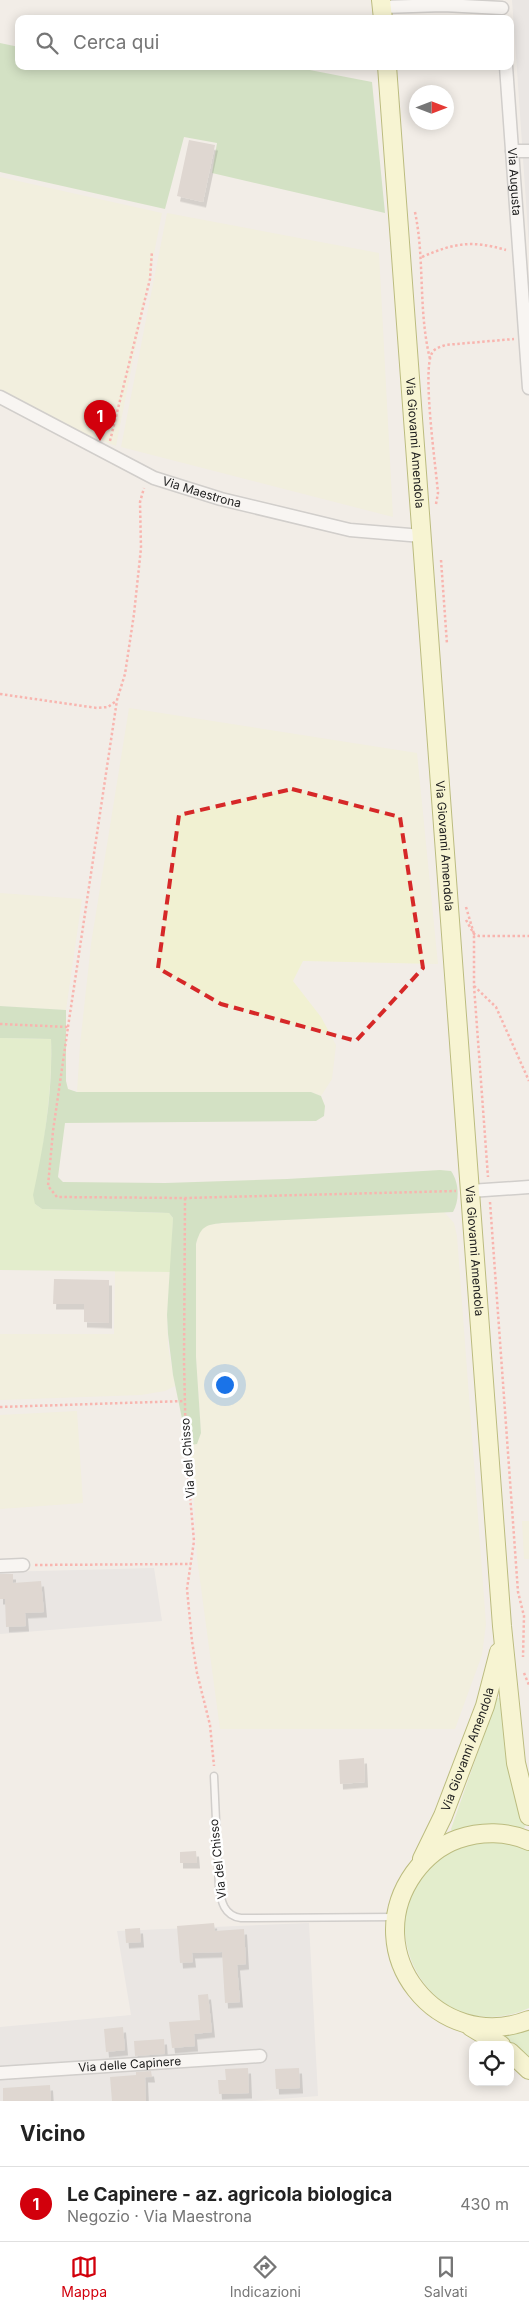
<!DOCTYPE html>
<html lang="it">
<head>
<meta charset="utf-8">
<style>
  body { margin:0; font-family:Inter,sans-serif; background:#f2f2f2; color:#222 }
  .controls { position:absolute; right:15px; bottom:15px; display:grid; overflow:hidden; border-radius:10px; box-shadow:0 2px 12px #0003 }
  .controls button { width:45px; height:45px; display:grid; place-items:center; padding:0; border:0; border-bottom:1px solid #e0e0e0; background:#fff; color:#222; font:25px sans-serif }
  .compass { position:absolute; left:409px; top:85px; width:45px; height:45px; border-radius:50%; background:#fff; box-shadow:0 2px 12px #0003; rotate:90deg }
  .you { position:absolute; left:224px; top:1384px; width:18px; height:18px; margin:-12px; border:4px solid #fff; border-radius:50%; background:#1a73e8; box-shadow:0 0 0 8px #1a73e833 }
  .badge { display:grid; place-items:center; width:32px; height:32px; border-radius:50%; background:#d2000c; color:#fff; font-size:16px; font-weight:700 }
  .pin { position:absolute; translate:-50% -41px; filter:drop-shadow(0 1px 2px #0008) }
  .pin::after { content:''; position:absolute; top:26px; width:18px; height:15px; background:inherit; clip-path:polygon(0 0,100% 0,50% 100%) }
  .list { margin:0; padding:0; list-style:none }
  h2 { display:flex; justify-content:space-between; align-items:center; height:65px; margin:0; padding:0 20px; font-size:21px }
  h2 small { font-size:16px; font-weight:400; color:#767676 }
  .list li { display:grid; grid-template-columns:32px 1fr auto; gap:15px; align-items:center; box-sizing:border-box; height:75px; padding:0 20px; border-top:1px solid #e0e0e0 }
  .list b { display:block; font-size:19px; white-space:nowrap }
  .list p { margin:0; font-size:16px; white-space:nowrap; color:#767676 }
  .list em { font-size:16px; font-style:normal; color:#767676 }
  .icon { flex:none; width:28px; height:28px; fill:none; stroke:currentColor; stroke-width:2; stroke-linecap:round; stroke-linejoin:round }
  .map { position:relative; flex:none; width:529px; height:2101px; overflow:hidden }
  .search { position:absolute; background:#fff; box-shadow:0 2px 12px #0003; left:15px; right:15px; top:15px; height:55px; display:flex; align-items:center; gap:12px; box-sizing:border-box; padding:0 18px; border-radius:10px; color:#767676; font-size:19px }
  .sheet { height:140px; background:#fff }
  nav { display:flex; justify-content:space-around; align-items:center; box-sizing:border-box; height:70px; border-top:1px solid #e0e0e0; background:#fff; font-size:14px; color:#767676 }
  nav a { display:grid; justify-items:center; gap:2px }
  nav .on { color:#d2000c }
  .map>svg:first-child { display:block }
  .residential { fill:#dfdede }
  .farmland { fill:#f1f1d2 }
  .grass { fill:#d0eeab }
  .forest { fill:#aed399 }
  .building { fill:#c7bdb6; filter:url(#shadow) }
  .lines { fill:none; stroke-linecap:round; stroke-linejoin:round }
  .service-casing { stroke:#a8a8a8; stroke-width:9 }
  .minor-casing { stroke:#a8a8a8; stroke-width:15 }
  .secondary-casing { stroke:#798000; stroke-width:20 }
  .path { stroke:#ff716b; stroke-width:2.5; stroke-dasharray:2.5 2.5; stroke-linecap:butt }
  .service { stroke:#fff; stroke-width:6 }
  .minor { stroke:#fff; stroke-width:12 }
  .secondary { stroke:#fdfdb9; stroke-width:18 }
  .marked { fill:none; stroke:#d62828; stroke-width:4; stroke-dasharray:10 6; stroke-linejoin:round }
  .labels { text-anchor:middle; stroke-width:5; stroke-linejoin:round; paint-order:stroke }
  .street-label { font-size:12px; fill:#212121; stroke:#fff }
</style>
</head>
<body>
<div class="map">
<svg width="529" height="2101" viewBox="0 0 529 2101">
  <defs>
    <filter id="shadow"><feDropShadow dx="3" dy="5.5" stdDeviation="0" flood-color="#0004"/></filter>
  </defs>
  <rect width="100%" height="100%" fill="#f2ede7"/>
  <path class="residential" d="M512 0H529V246L517 70Z
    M154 1568 162 1621 0 1634V1572Z
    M309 1923 318 2096 253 2101H0V2027L131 2015 117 1931Z"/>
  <path class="farmland" d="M0 177 162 213 116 446 0 400Z
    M167 213 379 253 393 517 121 447Z
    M129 708 417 753 438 964 303 961 293 981 321 1017 336 1045 332 1079 321 1096 311 1092H77L80 1045 91 944Z
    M0 893 82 899 66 1010 0 1006Z
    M444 1212 454 1223 457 1236 486 1624 482 1655 455 1729H220L197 1558 191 1445 197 1444 201 1433 196 1357V1244L200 1229 207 1225 222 1223Z
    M115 1271 171 1272 167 1315 168 1346 175 1386 165 1391 141 1395 0 1400V1334H114Z
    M77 1411 83 1503 0 1509V1415Z
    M522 1521H529V1559H524Z"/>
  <path class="grass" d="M0 1038 51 1039C53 1095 42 1149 35 1204L42 1209 169 1213 173 1218 171 1272 0 1270Z
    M497 1698H500L508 1757 526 1825 524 1828 498 1826 452 1832 451 1829Z
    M485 1840 514 1843 529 1849V2008C422 2056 352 1899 456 1848 464 1844 476 1843 485 1840Z
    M529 2028V2059L503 2037 506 2034Z"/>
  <path class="forest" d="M0 43 19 47V66H289L372 82 385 213 212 173 217 143 184 137 165 209 0 172Z
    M0 1006 66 1010V1081L68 1089 77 1092H311L321 1096 325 1106 324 1116 316 1121 65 1123 58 1177 63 1182 165 1183 287 1179 440 1170 451 1171C459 1182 460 1200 453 1212L222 1223C204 1225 201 1227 196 1244V1357L201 1433 197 1444 191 1445 186 1438 173 1375 168 1334 167 1315 173 1218 169 1213 42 1209 35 1204 33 1195C44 1144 53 1092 51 1039L0 1038Z"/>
  <path class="building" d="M189 140 215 145 203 202 177 196Z
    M54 1279 109 1280V1323L84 1322V1304H53Z
    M0 1574H13V1583L41 1581 44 1612 25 1613 26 1626 6 1627 5 1599H0Z
    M364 1758 365 1782 340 1784 339 1760Z
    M196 1851 197 1863H180V1852Z
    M214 1923 215 1931 244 1929 246 1964 237 1965 240 2002 225 2003 222 1952 192 1953 193 1962 180 1963 177 1926Z
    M140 1928 141 1942 126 1943 125 1929Z
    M208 1994 212 2032 194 2034 195 2046 172 2048 169 2022 200 2020 198 1995Z
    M123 2027 125 2050 106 2052 104 2029Z
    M164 2039 165 2054 135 2056 134 2041Z
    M248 2068 249 2093 219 2094 218 2080H226L225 2069Z
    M299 2068 300 2088 276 2089 275 2069Z
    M151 2071 152 2077H145L146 2101H112L110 2077 136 2075V2072Z
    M50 2085 51 2101H3V2088Z"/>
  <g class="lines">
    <defs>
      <path id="service" d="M214 1776 219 1887C221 1901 224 1916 241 1918L396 1917"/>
      <g id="minor">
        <path d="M382 7 443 5 502 8"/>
        <path id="s1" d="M506 66 529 388"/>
        <path d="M512 151H529"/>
        <path id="s2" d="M0 397 154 478 221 499 350 530 422 536"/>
        <path d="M470 1191 529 1187"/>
        <path d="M0 1566 23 1565"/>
        <path id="s3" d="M0 2073 260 2056"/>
      </g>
      <g id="secondary">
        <path d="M381 0 383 19"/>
        <path id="s4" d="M387 66 502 1626 516 1763 529 1816"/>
        <path d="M529 1841C507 1831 481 1831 458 1839 441 1845 425 1858 414 1873 357 1953 438 2055 529 2020"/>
        <path id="s5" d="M422 1859 443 1816 485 1706 499 1652"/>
        <path d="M471 2027 501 2045"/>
        <path d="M510 2052 529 2070"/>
      </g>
    </defs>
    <use href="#service" class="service-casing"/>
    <use href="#minor" class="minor-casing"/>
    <use href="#secondary" class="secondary-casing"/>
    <path class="path" d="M415 212C425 260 418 310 430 359
      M422 257C454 243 472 240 506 250
      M110 441 150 279 152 251
      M436 504 438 493C436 468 422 370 432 353 435 348 440 347 445 345L514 339
      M441 560 447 644
      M0 694 97 708 108 707 116 701
      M466 907 474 934V986L488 1177
      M466 920 474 934 479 936H529
      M474 986 496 1007 529 1081
      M0 1024 68 1027 53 1131 48 1186 57 1197 185 1198 456 1191
      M68 1027 117 700 125 674 134 614 141 548 140 502 144 488
      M185 1198 184 1361 186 1451 194 1541 187 1589 192 1641 197 1673 210 1725 214 1766
      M490 1202 518 1592 524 1616 523 1657
      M0 1407 185 1401
      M35 1565 191 1564
      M524 1673 529 1685"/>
    <use href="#service" class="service"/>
    <use href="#minor" class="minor"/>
    <use href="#secondary" class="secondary"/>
  </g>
  <path d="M0 0H529V2101H0ZM292 789 400 817 423 968 356 1041 221 1004 158 968 179 815Z" fill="#f2ede7" fill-opacity=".55" fill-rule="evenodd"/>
  <path class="marked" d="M292 789 400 817 423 968 356 1041 221 1004 158 968 179 815Z"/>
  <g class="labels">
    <g class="street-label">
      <text dy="4" stroke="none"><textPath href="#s1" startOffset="116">Via Augusta</textPath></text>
      <text dy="4" stroke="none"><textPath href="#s4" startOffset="378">Via Giovanni Amendola</textPath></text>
      <text dy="4" stroke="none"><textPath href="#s2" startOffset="224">Via Maestrona</textPath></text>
      <text dy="4" stroke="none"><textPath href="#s4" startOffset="782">Via Giovanni Amendola</textPath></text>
      <text dy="4" stroke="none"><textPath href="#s4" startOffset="1188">Via Giovanni Amendola</textPath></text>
      <text transform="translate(188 1458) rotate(-94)" y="4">Via del Chisso</text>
      <text dy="4" stroke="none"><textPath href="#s5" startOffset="119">Via Giovanni Amendola</textPath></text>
      <text transform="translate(218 1859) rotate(-96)" y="4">Via del Chisso</text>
      <text dy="4" stroke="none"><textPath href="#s3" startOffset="130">Via delle Capinere</textPath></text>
    </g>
  </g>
</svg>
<div class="controls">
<button><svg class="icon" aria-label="locate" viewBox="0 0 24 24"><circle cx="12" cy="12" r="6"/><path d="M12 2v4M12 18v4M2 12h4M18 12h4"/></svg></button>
</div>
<svg class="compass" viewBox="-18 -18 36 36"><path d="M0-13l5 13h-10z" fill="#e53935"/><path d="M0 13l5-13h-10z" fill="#767676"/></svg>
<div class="you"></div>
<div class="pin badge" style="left:100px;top:441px">1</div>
<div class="search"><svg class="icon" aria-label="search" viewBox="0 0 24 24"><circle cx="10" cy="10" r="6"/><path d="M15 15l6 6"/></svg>Cerca qui</div>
</div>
<section class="sheet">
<h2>Vicino<small></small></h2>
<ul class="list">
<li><span class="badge">1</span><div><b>Le Capinere - az. agricola biologica</b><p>Negozio · Via Maestrona</p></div><em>430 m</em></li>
</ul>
</section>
<nav>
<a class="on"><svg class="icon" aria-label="map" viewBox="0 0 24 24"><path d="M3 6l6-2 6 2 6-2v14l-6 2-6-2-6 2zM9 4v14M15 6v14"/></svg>Mappa</a>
<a><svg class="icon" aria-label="directions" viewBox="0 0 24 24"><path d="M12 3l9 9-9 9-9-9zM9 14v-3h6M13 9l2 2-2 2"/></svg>Indicazioni</a>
<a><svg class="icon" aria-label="saved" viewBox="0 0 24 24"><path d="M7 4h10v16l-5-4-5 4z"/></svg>Salvati</a>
</nav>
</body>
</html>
